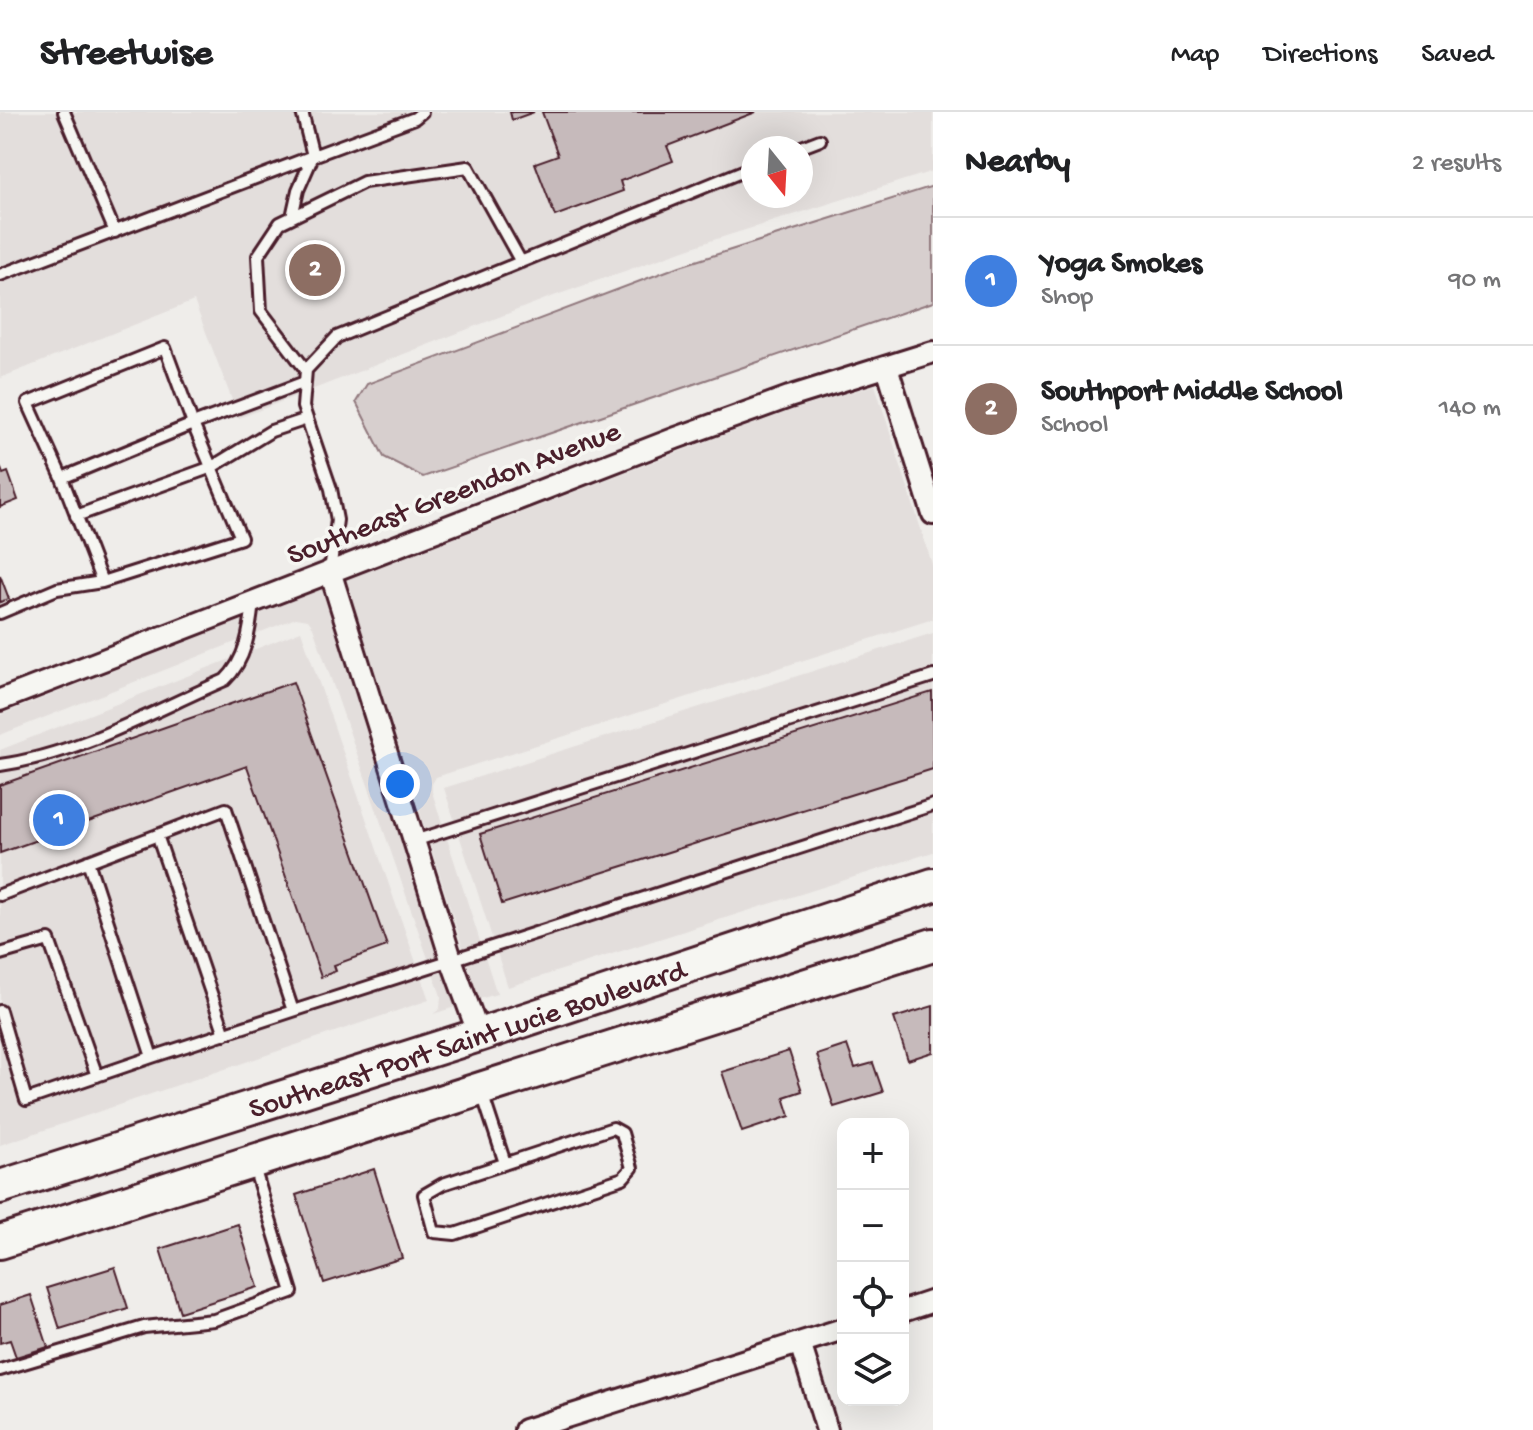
<!DOCTYPE html>
<html lang="en">
<head>
<meta charset="utf-8">
<style>
  body { margin:0; font-family:"Gochi Hand",sans-serif; background:#f6f6f6; color:#202124 }
  .controls { position:absolute; right:24px; bottom:24px; display:grid; overflow:hidden; border-radius:16px; box-shadow:0 8px 32px #0002 }
  .controls button { width:72px; height:72px; display:grid; place-items:center; padding:0; border:0; border-bottom:2px solid #e0e0e0; background:#fff; color:#202124; font:40px sans-serif }
  .compass { position:absolute; left:741px; top:24px; width:72px; height:72px; border-radius:50%; background:#fff; box-shadow:0 8px 32px #0002; rotate:162deg }
  .you { position:absolute; left:400px; top:672px; width:28px; height:28px; margin:-20px; border:6px solid #fff; border-radius:50%; background:#1a73e8; box-shadow:0 0 0 12px #1a73e833 }
  .badge { display:grid; place-items:center; width:52px; height:52px; border-radius:50%; background:#d93025; color:#fff; font-size:26px; font-weight:700 }
  .pin { position:absolute; translate:-50% -50%; border:4px solid #fff; box-shadow:0 2px 8px #0006 }
  .list { margin:0; padding:0; list-style:none }
  h2 { display:flex; justify-content:space-between; align-items:center; height:104px; margin:0; padding:0 32px; font-size:34px }
  h2 small { font-size:26px; font-weight:400; color:#757577 }
  .list li { display:grid; grid-template-columns:52px 1fr auto; gap:24px; align-items:center; box-sizing:border-box; height:128px; padding:0 32px; border-top:2px solid #e0e0e0 }
  .list b { display:block; font-size:30px; white-space:nowrap }
  .list p { margin:0; font-size:26px; white-space:nowrap; color:#757577 }
  .list em { font-size:26px; font-style:normal; color:#757577 }
  .icon { flex:none; width:44px; height:44px; fill:none; stroke:currentColor; stroke-width:2; stroke-linecap:round; stroke-linejoin:round }
  .map { position:relative; flex:none; width:933px; height:1318px; overflow:hidden }
  header { display:flex; align-items:center; gap:48px; box-sizing:border-box; height:112px; padding:0 40px; background:#fff; border-bottom:2px solid #e0e0e0 }
  header strong { font-size:38px }
  nav { display:flex; gap:44px; margin-inline-start:auto; font-size:28px }
  main { display:flex }
  aside { flex:1; background:#fff }
  .map>svg:first-child { display:block }
  .built { fill:#e3dedc; fill-rule:evenodd }
  .green { fill:#d7cfce; stroke:#90777c; stroke-width:2 }
  .building { fill:#c6babb; stroke:#4a1f2b; stroke-width:2 }
  .lines { fill:none; stroke-linecap:round; stroke-linejoin:round }
  .service-casing { stroke:#4a1f2b; stroke-width:16 }
  .minor-casing { stroke:#4a1f2b; stroke-width:26 }
  .primary-casing { stroke:#4a1f2b; stroke-width:38 }
  .service { stroke:#f6f6f2; stroke-width:10 }
  .minor { stroke:#f6f6f2; stroke-width:20 }
  .primary { stroke:#f6f6f2; stroke-width:32 }
  .labels { text-anchor:middle; stroke-width:7; stroke-linejoin:round; paint-order:stroke }
  .street-label { font-size:30px; fill:#4a1f2b; stroke:#f6f6f2 }
</style>
</head>
<body>
<header>
<strong>Streetwise</strong>
<nav><a>Map</a><a>Directions</a><a>Saved</a></nav>
</header>
<main>
<div class="map">
<svg width="933" height="1318" viewBox="0 0 933 1318">
  <rect width="100%" height="100%" fill="#efedea"/>
  <filter id="ink" filterUnits="userSpaceOnUse"><feTurbulence type="fractalNoise" baseFrequency=".0125" numOctaves="2"/><feDisplacementMap in="SourceGraphic" scale="16" xChannelSelector="R" yChannelSelector="G"/><feConvolveMatrix kernelMatrix="1 2 1 2 8 2 1 2 1" color-interpolation-filters="sRGB"/></filter>
  <g filter="url(#ink)">
    <path class="built" d="M0 0H933V59L710 129 548 186 239 306 194 189 0 266ZM753 36H801V84H753Z
      M875 273 933 455V507L436 665 432 672V680L497 882 479 887 346 468 681 339 793 298Z
      M322 477 455 895 433 902 440 897 441 884 313 515 308 508 296 506 0 623V603Z
      M301 519 429 888 0 1033V638Z
      M933 521V740L508 875 444 676Z"/>
    <path class="green" d="M933 74V190L423 365 384 345 356 290 367 272 680 154Z"/>
    <path class="building" d="M510 0H534L512 8Z
      M542 0H756L667 34 673 49 620 69 623 79 555 104 535 51 558 43Z
      M0 354 3 362 8 360 18 388 0 395Z
      M0 463 9 487 0 490Z
      M293 570 387 834 334 853 336 859 321 865 247 654 0 741V673Z
      M932 580 933 657 502 792 480 722Z
      M933 894V940L908 948 894 906Z
      M847 933 855 956 873 951 883 980 834 995 817 943Z
      M789 939 802 979 784 985 790 1004 742 1020 722 960Z
      M374 1057 402 1146 324 1171 296 1083Z
      M238 1112 258 1175 180 1200 160 1137Z
      M115 1155 128 1196 60 1217 47 1176Z
      M31 1183 48 1235 16 1245 10 1228 0 1231V1193Z"/>
    <g class="lines">
      <defs>
        <path id="service" d="M64 0 115 120
          M799 36 820 28
          M292 105 298 78 313 44 415 6 422 0
          M0 163 313 44 302 0
          M306 258 261 199 258 144 280 111 364 70 468 55 521 150
          M62 366 102 470 241 426 193 312 62 366 28 291 165 236 193 312 305 270
          M76 404 212 355 271 319 307 307
          M330 459 337 408 331 377 303 295 306 258 337 225 753 55
          M0 501 57 477 102 470
          M0 653C79 642 153 599 225 568 246 548 250 518 253 490
          M157 723 225 922
          M414 729 933 564
          M88 749 152 945 293 899
          M0 783 226 697 293 899 933 693
          M0 842 49 828 97 964
          M0 899 26 988 152 945
          M482 981 505 1051
          M613 1016 622 1021 632 1056 623 1066 455 1122 434 1120 424 1083 443 1072Z
          M0 1258 144 1215 214 1208 292 1180 253 1052"/>
        <path id="minor" d="M887 255 933 402
          M330 459 451 847 479 923
          M0 588 676 326 789 285 933 240
          M903 1199 933 1189
          M800 1231 827 1318
          M525 1318 843 1217"/>
        <g id="primary">
          <path id="s1" d="M0 1075 479 923 933 773"/>
          <path d="M0 1130 933 833"/>
        </g>
      </defs>
      <use href="#service" class="service-casing"/>
      <use href="#minor" class="minor-casing"/>
      <use href="#primary" class="primary-casing"/>
      <use href="#service" class="service"/>
      <use href="#minor" class="minor"/>
      <use href="#primary" class="primary"/>
    </g>
  </g>
  <g class="labels">
    <g class="street-label">
      <text transform="translate(453 379) rotate(-21)" y="10">Southeast Greendon Avenue</text>
      <text dy="10" stroke="none"><textPath href="#s1" startOffset="490">Southeast Port Saint Lucie Boulevard</textPath></text>
    </g>
  </g>
</svg>
<div class="controls">
<button>+</button>
<button>−</button>
<button><svg class="icon" aria-label="locate" viewBox="0 0 24 24"><circle cx="12" cy="12" r="6"/><path d="M12 2v4M12 18v4M2 12h4M18 12h4"/></svg></button>
<button><svg class="icon" aria-label="layers" viewBox="0 0 24 24"><path d="M12 4l9 5-9 5-9-5zM3 14l9 5 9-5"/></svg></button>
</div>
<svg class="compass" viewBox="-18 -18 36 36"><path d="M0-13l5 13h-10z" fill="#e53935"/><path d="M0 13l5-13h-10z" fill="#757577"/></svg>
<div class="you"></div>
<div class="pin badge" style="left:59px;top:708px;background:#3f7fe0">1</div>
<div class="pin badge" style="left:315px;top:158px;background:#8d6e63">2</div>
</div>
<aside>
<h2>Nearby<small>2 results</small></h2>
<ul class="list">
<li><span class="badge" style="background:#3f7fe0">1</span><div><b>Yoga Smokes</b><p>Shop</p></div><em>90 m</em></li>
<li><span class="badge" style="background:#8d6e63">2</span><div><b>Southport Middle School</b><p>School</p></div><em>140 m</em></li>
</ul>
</aside>
</main>
</body>
</html>
